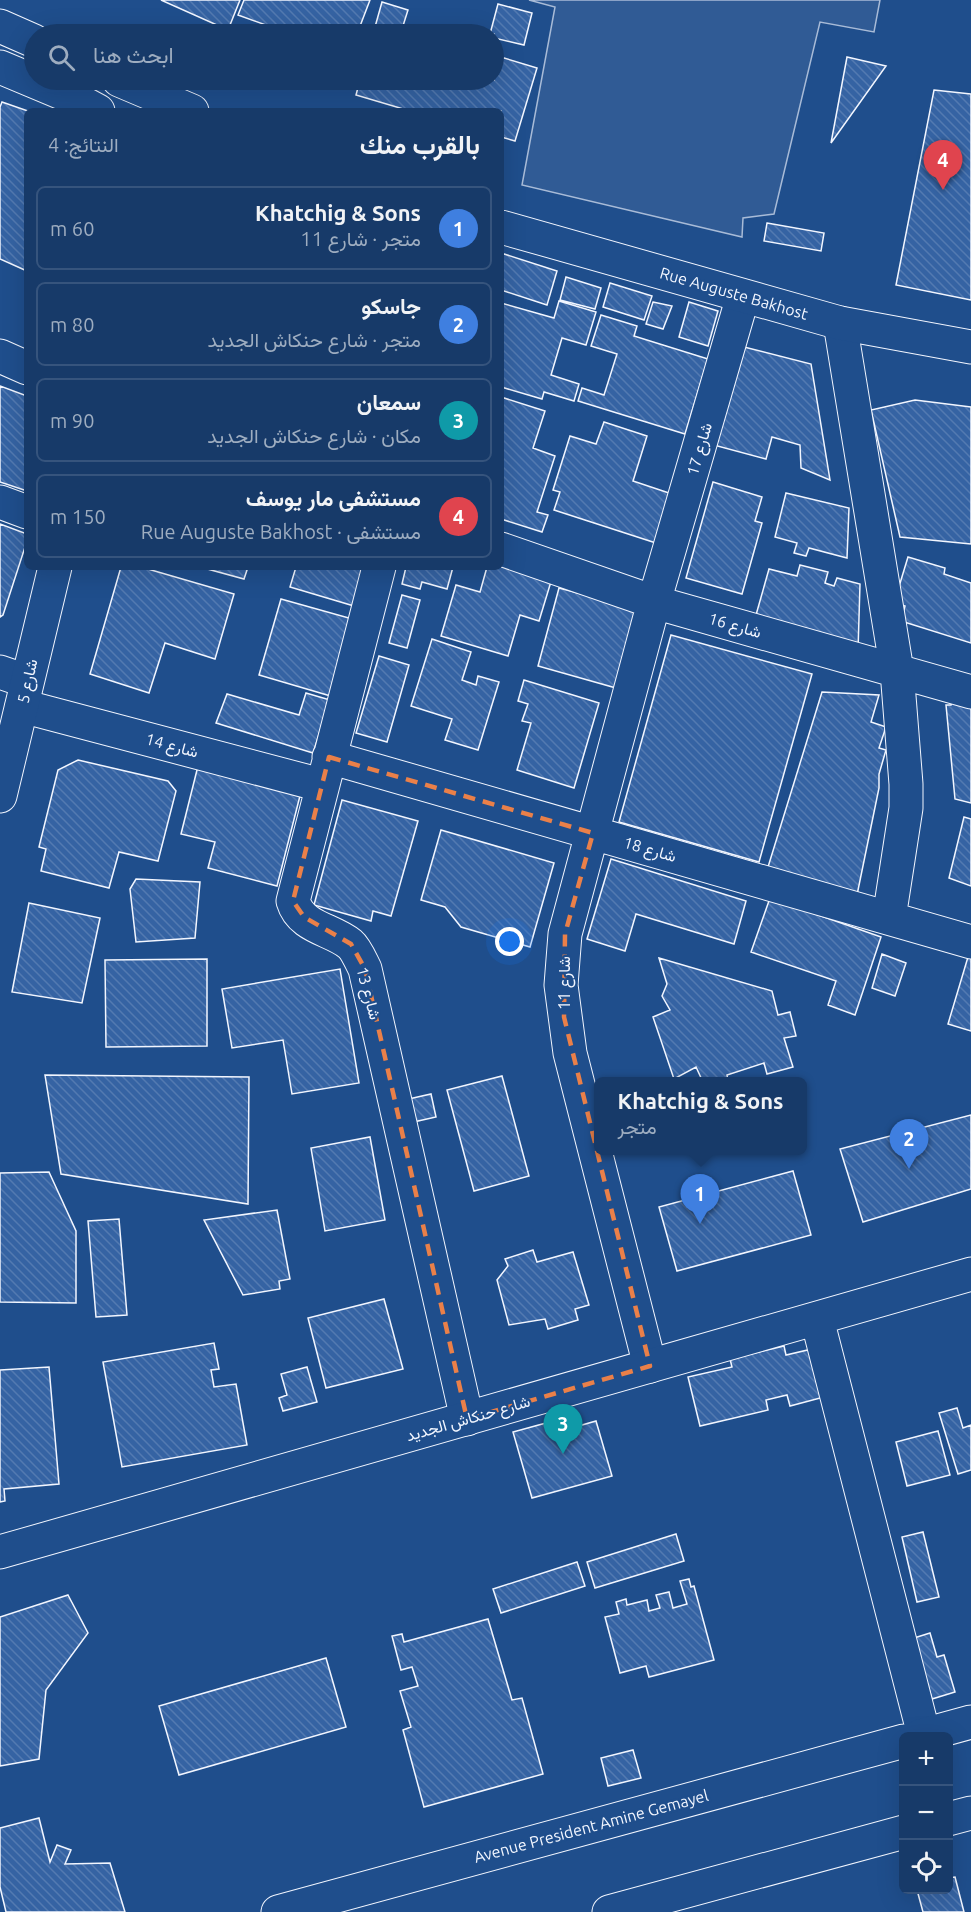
<!DOCTYPE html>
<html lang="ar">
<head>
<meta charset="utf-8">
<style>
  body { margin:0; font-family:Ubuntu,Vazirmatn,sans-serif; background:#244571; color:#f1f3f6; direction:rtl }
  .controls { position:absolute; right:18px; bottom:18px; display:grid; overflow:hidden; border-radius:9px; box-shadow:0 6px 24px #0002 }
  .controls button { width:54px; height:54px; display:grid; place-items:center; padding:0; border:0; border-bottom:2px solid #36547d; background:#173a69; color:#f1f3f6; font:30px sans-serif }
  .you { position:absolute; left:510px; top:942px; width:21px; height:21px; margin:-15px; border:4px solid #fff; border-radius:50%; background:#1a73e8; box-shadow:0 0 0 9px #1a73e833 }
  .badge { display:grid; place-items:center; width:39px; height:39px; border-radius:50%; background:#8bbbb9; color:#fff; font-size:20px; font-weight:700 }
  .pin { position:absolute; translate:-50% -50px; filter:drop-shadow(0 2px 3px #0008) }
  .pin::after { content:''; position:absolute; top:32px; width:21px; height:18px; background:inherit; clip-path:polygon(0 0,100% 0,50% 100%) }
  .popup { position:absolute; left:594px; top:1077px; width:213px; height:78px; box-sizing:border-box; display:grid; place-content:center; border-radius:9px; background:#173a69; filter:drop-shadow(0 2px 4px #0005); font-size:20px; white-space:nowrap; color:#9eadc0 }
  .popup b { font-size:22px; color:#f1f3f6 }
  .popup::after { content:''; position:absolute; left:50%; top:100%; margin-left:-12px; border:12px solid transparent; border-top-color:#173a69 }
  .list { margin:0; padding:0; list-style:none }
  h2 { display:flex; justify-content:space-between; align-items:center; height:78px; margin:0; padding:0 24px; font-size:26px }
  h2 small { font-size:20px; font-weight:400; color:#9eadc0 }
  .list li { display:grid; grid-template-columns:39px 1fr auto; gap:18px; align-items:center; box-sizing:border-box; height:84px; margin:0 12px 12px; padding:0 12px; border:2px solid #36547d; border-radius:9px }
  .list b { display:block; font-size:22px; white-space:nowrap }
  .list p { margin:0; font-size:20px; white-space:nowrap; color:#9eadc0 }
  .list em { font-size:20px; font-style:normal; color:#9eadc0 }
  .icon { flex:none; width:33px; height:33px; fill:none; stroke:currentColor; stroke-width:2; stroke-linecap:round; stroke-linejoin:round }
  .map { position:relative; flex:none; width:971px; height:1912px; overflow:hidden; direction:ltr }
  .search { position:absolute; background:#173a69; box-shadow:0 6px 24px #0002; left:24px; top:24px; width:480px; height:66px; display:flex; align-items:center; gap:15px; box-sizing:border-box; padding:0 21px; border-radius:33px; color:#9eadc0; font-size:22px }
  .panel { position:absolute; background:#173a69; box-shadow:0 6px 24px #0002; left:24px; top:108px; width:480px; height:462px; border-radius:9px; direction:rtl }
  .map>svg:first-child { display:block }
  .parking { fill:#305b95; stroke:#a8bbd7; stroke-width:1.5 }
  .building { fill:url(#building-back-hatch); stroke:#f2f6ff; stroke-width:1.5 }
  .lines { fill:none; stroke-linecap:round; stroke-linejoin:round }
  .minor-casing { stroke:#f2f6ff; stroke-width:35 }
  .tertiary-casing { stroke:#f2f6ff; stroke-width:35 }
  .trunk-casing { stroke:#f2f6ff; stroke-width:35 }
  .minor { stroke:#1f4e8c; stroke-width:33 }
  .tertiary { stroke:#1f4e8c; stroke-width:33 }
  .trunk { stroke:#1f4e8c; stroke-width:33 }
  .marked { fill:none; stroke:#ea8049; stroke-width:4.5; stroke-dasharray:12 8; stroke-linejoin:round }
  .labels { text-anchor:middle; stroke-width:4.5; stroke-linejoin:round; paint-order:stroke }
  .street-label { font-size:16px; fill:#f2f6ff; stroke:#1f4e8c }
</style>
</head>
<body>
<div class="map">
<svg width="971" height="1912" viewBox="0 0 971 1912">
  <defs>
    <pattern id="building-back-hatch" width="6" height="6" patternUnits="userSpaceOnUse" patternTransform="scale(1.5)"><rect width="6" height="6" fill="#3563a3"/><path d="M-1 5l2 2M0 0l6 6M5-1l2 2" fill="none" stroke="#537ab1"/></pattern>
  </defs>
  <rect width="100%" height="100%" fill="#1f4e8c"/>
  <path class="parking" d="M529 0H880L874 32 820 22 774 214 743 218 742 237 522 185 555 7Z"/>
  <path class="building" d="M161 0H240L228 30Z
    M244 0H370L357 34H291L238 15Z
    M382 2 408 10 402 29 422 34H373Z
    M498 4 532 13 524 45 494 38V34H490Z
    M494 55 537 68 515 141 501 137V111H410L356 95 360 80H494Z
    M847 57 886 66 831 143Z
    M934 90 971 94V300L896 285Z
    M2 102 28 111 27 271 0 259V107Z
    M767 223 824 233 821 251 764 241Z
    M501 253 557 271 547 305 501 290Z
    M566 277 601 288 595 309 560 300Z
    M610 283 652 296 644 320 603 307Z
    M559 301 596 312 586 345 562 338 551 375 579 384 574 401 544 392 542 399 501 387V303L554 318Z
    M653 302 672 306 663 329 646 324Z
    M689 302 718 311 708 346 679 337Z
    M601 315 637 326 634 336 708 359 685 434 578 401 582 388 604 395 617 354 591 346Z
    M740 346 811 364 830 480 801 468 800 445 772 437 766 459 710 444Z
    M0 386 27 396V491L0 482Z
    M501 397 545 411 533 448 555 456 537 512 548 515 542 532 501 519Z
    M915 400 971 407V544L900 537 871 410Z
    M604 422 647 436 633 481 675 495 659 544 554 510 560 492 553 490 570 436 596 444Z
    M713 482 762 497 755 521 762 523 742 594 686 578Z
    M786 493 849 508 847 558 809 548 806 556 794 553 797 543 775 537Z
    M0 524 27 534V541L3 615 0 617Z
    M908 557 945 568 944 574 971 583V643L901 621 905 606 894 603Z
    M501 560 553 575 539 621 520 615 508 656 441 636 456 585 480 592 487 567H501Z
    M800 565 828 572 825 583 834 586 837 578 860 584 858 651 754 622 769 569 797 576Z
    M121 567H141L234 594 215 659 165 643 149 693 90 674Z
    M200 567H248L244 579Z
    M296 567H365L354 606 290 587Z
    M406 567H453L447 589 422 582 420 589 402 584Z
    M559 588 638 609 616 688 538 666Z
    M402 595 420 600 407 648 389 643Z
    M281 599 356 620 334 697 259 675Z
    M671 635 812 674 759 862 619 822Z
    M432 639 471 652 462 680 476 685 478 676 499 682 478 750 445 740 452 719 411 706Z
    M379 656 409 665 387 742 356 733Z
    M524 680 599 703 574 788 517 770 531 723 522 721 528 704 518 701Z
    M955 690 971 695V803L955 799 946 705H951Z
    M822 692 879 695 871 722 886 727 879 748 886 750 879 774V788L857 895 768 867Z
    M306 693 330 700 313 753 216 723 227 694 299 715Z
    M78 760 168 781 176 791 158 861 119 852 109 888 41 871 46 849 39 847 58 770Z
    M205 763 302 788 277 886 208 868 215 842 181 834 197 770Z
    M342 800 418 821 391 916 373 911 371 921 314 905Z
    M964 817 971 819V886L949 878Z
    M441 830 554 863 530 947 461 927 445 907 421 900Z
    M611 859 746 901 734 944 636 914 625 951 587 939Z
    M136 879 200 882 195 938 136 942 130 889Z
    M770 898 881 937 855 1015 828 1005 836 981 751 952Z
    M29 903 100 918 82 1003 12 992Z
    M882 954 906 963 895 996 872 988Z
    M968 957 971 958V1031L948 1024Z
    M659 958 772 991 778 1015 790 1012 796 1036 784 1038 793 1067 767 1074 764 1063 727 1075 728 1081 725 1082H703L696 1067 674 1079 653 1017 670 1010 662 996 667 984Z
    M207 959V1046L106 1047 105 960Z
    M340 969 359 1083 292 1094 283 1040 232 1048 222 989Z
    M45 1075 249 1077 248 1204 61 1174Z
    M502 1076 529 1176 474 1191 447 1090Z
    M431 1094 436 1117 409 1123 404 1100Z
    M971 1115V1189L863 1222 840 1149Z
    M370 1137 385 1220 325 1231 311 1148Z
    M793 1171 811 1235 677 1271 659 1207Z
    M49 1172 76 1231V1303L0 1302V1173Z
    M277 1210 290 1279 279 1281 280 1289 243 1295 204 1220Z
    M119 1219 127 1315 96 1317 88 1221Z
    M533 1250 537 1262 573 1252 589 1305 575 1309 578 1320 548 1329 545 1319 509 1325 497 1280 508 1266 505 1259Z
    M384 1299 403 1369 326 1388 308 1318Z
    M214 1343 219 1369 211 1370 214 1387 236 1384 247 1445 122 1467 103 1362Z
    M784 1346 786 1355 812 1349 824 1397 790 1406 787 1395 766 1400 768 1410 700 1426 688 1377 732 1367 730 1359Z
    M49 1367 59 1484 4 1489 5 1501 0 1502V1370Z
    M307 1367 317 1402 283 1411 279 1398 287 1395 281 1374Z
    M957 1408 963 1428 971 1425V1470L958 1474 939 1413Z
    M557 1420 561 1431 596 1421 612 1476 532 1498 513 1432Z
    M938 1431 950 1475 907 1486 896 1442Z
    M923 1532 939 1597 917 1602 902 1537Z
    M676 1534 684 1561 595 1588 587 1562Z
    M577 1562 585 1586 501 1613 493 1589Z
    M689 1579 691 1587 694 1586 714 1660 649 1677 646 1666 620 1673 605 1617 619 1614 616 1602 626 1599 627 1605 647 1600 649 1611 660 1608 656 1595 669 1592 673 1608 687 1604 680 1581Z
    M68 1595 88 1633 46 1690 39 1759 0 1766V1617Z
    M488 1619 512 1700 522 1698 543 1774 424 1807 403 1730 411 1727 400 1691 418 1686 412 1667 401 1670 392 1636 402 1634 404 1642Z
    M930 1633 937 1657 944 1655 955 1692 932 1699 914 1638Z
    M326 1658 346 1727 179 1775 159 1706Z
    M633 1750 641 1778 608 1786 601 1758Z
    M39 1818 50 1862 57 1845 71 1850 65 1864 110 1863 125 1912H6L0 1887V1828Z
    M955 1877 964 1912H923L917 1890H948V1878Z"/>
  <g class="lines">
    <defs>
      <path id="minor" d="M840 323 897 671 906 784V808L889 918
        M0 356 27 368
        M0 502 27 512
        M501 549 654 602 971 692
        M379 567 293 901C301 928 332 929 350 944 356 949 361 961 365 969L467 1419
        M0 672 26 681
        M22 706 321 785
        M329 757 971 942
        M650 1366 570 1053 561 985 565 934 654 602 743 296"/>
      <path id="tertiary" d="M0 26 34 41
        M0 67 74 98 98 111
        M119 80 192 111
        M501 227 840 323 971 347
        M0 796 55 567
        M817 1319 924 1735
        M0 1552 971 1274"/>
      <path id="trunk" d="M920 1736 971 1722
        M948 1819 971 1813
        M278 1912 904 1741
        M609 1912 904 1832"/>
    </defs>
    <use href="#minor" class="minor-casing"/>
    <use href="#tertiary" class="tertiary-casing"/>
    <use href="#trunk" class="trunk-casing"/>
    <use href="#minor" class="minor"/>
    <use href="#tertiary" class="tertiary"/>
    <use href="#trunk" class="trunk"/>
  </g>
  <path class="marked" d="M329 757 593 833 565 934 564 1017 650 1366 467 1419 365 969 351 944 304 917 293 901Z"/>
  <g class="labels">
    <g class="street-label">
      <text transform="translate(734 293) rotate(16)" y="6">Rue Auguste Bakhost</text>
      <text transform="translate(699 449) rotate(-74)" y="6">شارع 17</text>
      <text transform="translate(735 625) rotate(16)" y="6">شارع 16</text>
      <text transform="translate(27 681) rotate(-78)" y="6">شارع 5</text>
      <text transform="translate(172 745) rotate(15)" y="6">شارع 14</text>
      <text transform="translate(650 849) rotate(16)" y="6">شارع 18</text>
      <text transform="translate(564 983) rotate(-90)" y="6">شارع 11</text>
      <text transform="translate(369 993) rotate(75)" y="6">شارع 13</text>
      <text transform="translate(468 1418) rotate(-16)" y="6">شارع حنكاش الجديد</text>
      <text transform="translate(591 1826) rotate(-15)" y="6">Avenue President Amine Gemayel</text>
    </g>
  </g>
</svg>
<div class="controls">
<button>+</button>
<button>−</button>
<button><svg class="icon" aria-label="locate" viewBox="0 0 24 24"><circle cx="12" cy="12" r="6"/><path d="M12 2v4M12 18v4M2 12h4M18 12h4"/></svg></button>
</div>
<div class="you"></div>
<div class="pin badge" style="left:700px;top:1224px;background:#3f7fe0">1</div>
<div class="popup"><b>Khatchig &amp; Sons</b>متجر</div>
<div class="pin badge" style="left:909px;top:1169px;background:#3f7fe0">2</div>
<div class="pin badge" style="left:563px;top:1454px;background:#0f9aa8">3</div>
<div class="pin badge" style="left:943px;top:190px;background:#e0444e">4</div>
<div class="search"><svg class="icon" aria-label="search" viewBox="0 0 24 24"><circle cx="10" cy="10" r="6"/><path d="M15 15l6 6"/></svg>ابحث هنا</div>
<section class="panel">
<h2>بالقرب منك<small>النتائج: 4</small></h2>
<ul class="list">
<li><span class="badge" style="background:#3f7fe0">1</span><div><b>Khatchig &amp; Sons</b><p>متجر · شارع 11</p></div><em>60 m</em></li>
<li><span class="badge" style="background:#3f7fe0">2</span><div><b>جاسكو</b><p>متجر · شارع حنكاش الجديد</p></div><em>80 m</em></li>
<li><span class="badge" style="background:#0f9aa8">3</span><div><b>سمعان</b><p>مكان · شارع حنكاش الجديد</p></div><em>90 m</em></li>
<li><span class="badge" style="background:#e0444e">4</span><div><b>مستشفى مار يوسف</b><p>مستشفى · Rue Auguste Bakhost</p></div><em>150 m</em></li>
</ul>
</section>
</div>
</body>
</html>
